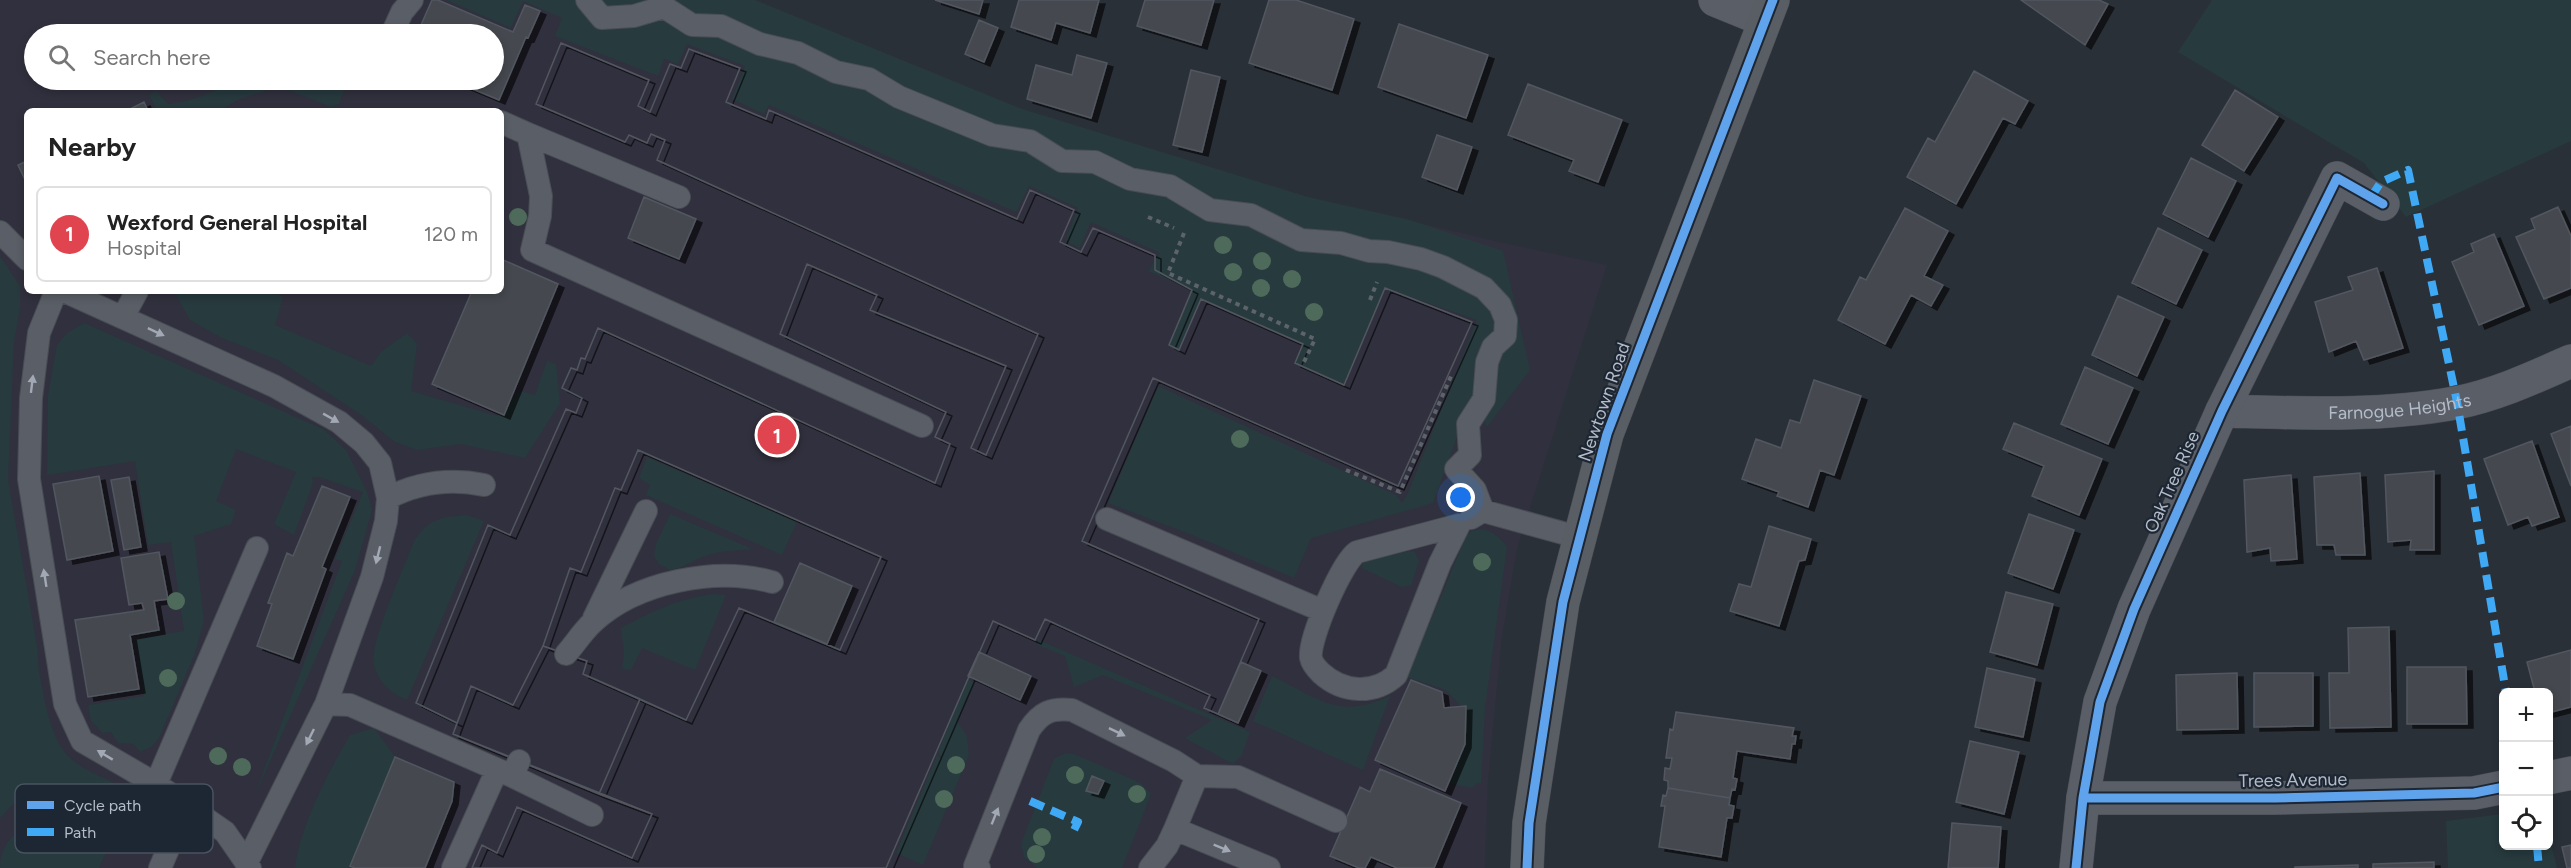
<!DOCTYPE html>
<html lang="en">
<head>
<meta charset="utf-8">
<style>
  body { margin:0; font-family:Figtree,sans-serif; background:#f2f2f2; color:#222 }
  .controls { position:absolute; right:18px; bottom:18px; display:grid; overflow:hidden; border-radius:9px; box-shadow:0 3px 9px #0003 }
  .controls button { width:54px; height:54px; display:grid; place-items:center; padding:0; border:0; border-bottom:2px solid #e0e0e0; background:#fff; color:#222; font:30px sans-serif }
  .you { position:absolute; left:1461px; top:498px; width:21px; height:21px; margin:-15px; border:4px solid #fff; border-radius:50%; background:#1a73e8; box-shadow:0 0 0 9px #1a73e833 }
  .badge { display:grid; place-items:center; width:39px; height:39px; border-radius:50%; background:#848b96; color:#fff; font-size:20px; font-weight:700 }
  .pin { position:absolute; translate:-50% -50%; border:3px solid #fff; box-shadow:0 2px 6px #0006 }
  .list { margin:0; padding:0; list-style:none }
  h2 { display:flex; justify-content:space-between; align-items:center; height:78px; margin:0; padding:0 24px; font-size:26px }
  h2 small { font-size:20px; font-weight:400; color:#767676 }
  .list li { display:grid; grid-template-columns:39px 1fr auto; gap:18px; align-items:center; box-sizing:border-box; height:96px; margin:0 12px 12px; padding:0 12px; border:2px solid #e0e0e0; border-radius:9px }
  .list b { display:block; font-size:22px; white-space:nowrap }
  .list p { margin:0; font-size:20px; white-space:nowrap; color:#767676 }
  .list em { font-size:20px; font-style:normal; color:#767676 }
  .icon { flex:none; width:33px; height:33px; fill:none; stroke:currentColor; stroke-width:2; stroke-linecap:round; stroke-linejoin:round }
  .map { position:relative; flex:none; width:2571px; height:868px; overflow:hidden }
  .search { position:absolute; background:#fff; box-shadow:0 3px 9px #0003; left:24px; top:24px; width:480px; height:66px; display:flex; align-items:center; gap:15px; box-sizing:border-box; padding:0 21px; border-radius:33px; color:#767676; font-size:22px }
  .panel { position:absolute; background:#fff; box-shadow:0 3px 9px #0003; left:24px; top:108px; width:480px; height:186px; border-radius:9px }
  .map>svg:first-child { display:block }
  .medical { fill:#31303e; fill-rule:evenodd }
  .green { fill:#273a3e }
  .building { fill:#444950; stroke:#52575f; stroke-width:1.5; fill-rule:evenodd; filter:url(#shadow) }
  .lines { fill:none; stroke-linecap:round; stroke-linejoin:round }
  .lane-casing { stroke:#484c53; stroke-width:24 }
  .street-casing { stroke:#484c53; stroke-width:34 }
  .secondary-casing { stroke:#484c53; stroke-width:34 }
  .path { stroke:#5d636a; stroke-width:4; stroke-dasharray:4.5 4.5; stroke-linecap:butt }
  .lane { stroke:#5a5e66; stroke-width:22 }
  .street { stroke:#5a5e66; stroke-width:33 }
  .secondary { stroke:#595d64; stroke-width:33 }
  .quiet { stroke:#3fa9f5; stroke-width:8; stroke-dasharray:15 8; stroke-linecap:butt }
  .cycleway-casing { stroke:#1d2633; stroke-width:13 }
  .cycleway { stroke:#60a3ed; stroke-width:9 }
  .tree { fill:#4e6a5a }
  .oneway { fill:#a2a9b5 }
  .labels { text-anchor:middle; stroke-width:4.5; stroke-linejoin:round; paint-order:stroke }
  .street-label { font-size:18px; fill:#b4bcc9; stroke:#1d2633 }
  .key { fill:#1d2633; stroke:#4a5360; stroke-width:1.5 }
  .key-label { font-size:16px; fill:#b4bcc9 }
</style>
</head>
<body>
<div class="map">
<svg width="2571" height="868" viewBox="0 0 2571 868">
  <defs>
    <filter id="shadow"><feDropShadow dx="6" dy="4" stdDeviation="0" flood-color="#0009"/></filter>
  </defs>
  <rect width="100%" height="100%" fill="#2a3038"/>
  <path class="medical" d="M0 0H755L1019 108 1308 197 1508 244 1607 265 1517 549 1502 636 1488 780 1485 868H0ZM34 34H494V80H34ZM27 111H501V291H27Z"/>
  <path class="green" d="M447 0H755L1019 108 1308 197 1410 220 1503 251 1530 370 1487 427 1475 399 1460 429 1433 503 1311 538 1294 578 1195 536 1108 503 1158 386 1396 495 1402 503 1408 493 1477 320 1385 288 1344 385 1295 363 1303 344 1201 299 1179 350 1169 345 1192 290 1148 271 1160 253 1091 222 1080 248 1065 241 1078 208 1029 186 1016 212 769 105 764 114 732 99 745 66 687 44 678 64 664 59 658 76 555 36 562 18 523 1 511 28Z
    M2212 0H2571V141L2406 217 2364 163 2178 52Z
    M233 80H341L347 82 339 104 331 107 291 91 271 89 240 99 218 111H157L149 95 156 91 168 104C194 101 212 93 233 80Z
    M0 256 20 286V307L14 342 8 480 38 652C37 669 42 685 45 702 60 772 83 764 137 795L52 791 13 804 0 818Z
    M174 291H273L283 297 275 325 371 366 381 352 407 333 417 344 411 391 497 416 521 391 535 395 547 361 556 364 560 403 525 458 461 444 417 450 395 442 360 414 278 360 222 338 190 320Z
    M84 323 323 429 346 450 367 492 372 510 355 570 252 802 342 561 335 559 363 492 319 477H312L313 483 294 535 274 524 296 472 236 449 216 501 236 510 231 524 194 536 204 620 194 656 159 738 151 747 140 752 134 744 118 743 111 732 103 733 91 721 88 705 144 696 136 639 184 631 171 542 148 545 135 461 47 475 48 395 57 345 67 333Z
    M647 457 797 522 782 555 646 495 650 485 639 478Z
    M670 514 753 549C736 551 716 550 700 558 689 563 682 568 670 570L659 564 654 556 656 544Z
    M467 515 484 521 407 700C391 693 378 683 374 664 370 641 405 566 414 541 429 518 442 517 467 515Z
    M1482 529C1493 531 1501 538 1507 547L1485 708 1481 783 1476 784 1473 788 1451 784 1462 747 1459 704 1446 690 1407 677 1465 539 1471 531Z
    M1409 551 1415 552 1419 561 1411 585 1402 587 1361 568 1364 561Z
    M714 594 726 595 695 670 642 648 631 670 622 669 624 652 621 628C651 612 679 598 714 594Z
    M1039 640 1250 732 1242 755 1233 764 1185 738 1212 720 1103 675 1074 687 1065 656 1037 645Z
    M1272 676C1320 699 1337 720 1390 696L1363 770 1253 721Z
    M968 679 975 683 957 721 967 736 969 755 923 865 896 853 937 755 943 760 938 752Z
    M374 728 395 757 350 865 355 868H295C300 826 329 771 350 735Z
    M1065 753 1074 754 1141 783 1151 794 1122 868H1037L1024 857 1021 844 1054 759Z
    M63 811 141 822 145 834 142 848 112 839 99 868H0C0 833 33 819 63 811Z
    M2503 814 2504 846H2548L2549 835 2557 868H2448L2446 821Z"/>
  <path class="building" d="M432 0H438L513 32 525 5 540 11 528 38 526 37 499 100 451 80H494V34H417Z
    M935 0H983L979 14Z
    M1019 0H1099L1090 33 1056 23 1051 40 1011 27Z
    M1145 0H1214L1201 45 1137 26Z
    M1269 0H1296L1354 19 1332 90 1249 63Z
    M2021 0H2099L2108 4 2085 45Z
    M979 20 998 28 984 62 965 54Z
    M1399 24 1488 55 1466 118 1378 87Z
    M561 43 649 80 638 106 650 112 670 64 681 68 689 49 740 68 726 102 766 119 769 110 1017 219 1030 190 1074 210 1060 242 1081 252 1093 228 1155 255V270L1192 290 1169 345 1179 350 1201 299 1303 344 1295 363 1344 385 1385 288 1472 322 1398 486 1153 378 1082 541 1259 619 1218 714 1204 708 1210 695 1045 619 1035 640 993 621 886 868H472L482 845 497 853 517 807 632 858 652 814 453 734 457 723 416 703 488 525 510 535 566 409 576 413 582 398 562 388 571 368 577 370 581 358 585 359 598 328 935 483 950 444 935 437 946 412 780 334 807 264 877 295 870 310 1006 366 971 448 986 455 1038 334 657 160 665 140 651 134 647 143 629 135 625 142 536 104ZM638 450 881 557 840 650 739 608 686 720 583 674 587 661 543 646 570 568 581 572 615 488 621 490Z
    M561 43 649 80 638 106 650 112 670 64 681 68 689 49 740 68 726 102 766 119 769 110 1017 219 1030 190 1074 210 1060 242 1081 252 1093 228 1155 255V270L1192 290 1169 345 1179 350 1201 299 1303 344 1295 363 1344 385 1385 288 1472 322 1398 486 1153 378 1082 541 1259 619 1218 714 1204 708 1210 695 1045 619 1035 640 993 621 886 868H472L482 845 497 853 517 807 632 858 652 814 599 794 640 699 686 720 739 608 840 650 881 557 638 450 621 490 615 488 581 572 570 568 543 646 513 705 471 686 457 723 416 703 488 525 510 535 566 409 576 413 582 398 562 388 571 368 577 370 581 358 585 359 598 328 935 483 950 444 935 437 946 412 780 334 807 264 877 295 870 310 1006 366 971 448 986 455 1038 334 657 160 665 140 651 134 647 143 629 135 625 142 536 104Z
    M1077 55 1107 63 1091 118 1027 99 1036 65 1072 75Z
    M1191 70 1220 77 1202 152 1173 145Z
    M1974 71 2028 101 2015 124 2003 118 1956 204 1907 177 1928 138 1935 142Z
    M1528 84 1622 120 1598 182 1569 171 1574 160 1508 135Z
    M2235 90 2278 117 2244 171 2202 145Z
    M144 102 148 111H126Z
    M1437 135 1472 147 1457 190 1422 177Z
    M2191 158 2236 181 2208 237 2163 214Z
    M27 161V184L18 165Z
    M644 197 696 219 679 259 628 238Z
    M2558 207 2571 236V288L2544 299 2516 237 2535 229 2531 219Z
    M1905 208 1948 231 1924 276 1943 285 1931 306 1911 295 1885 344 1838 320 1860 277 1866 280Z
    M2158 228 2202 250 2176 304 2132 283Z
    M2494 234 2524 306 2479 325 2452 262 2474 252 2471 244Z
    M501 259 558 284 504 415 432 384 472 291H501Z
    M2377 268 2403 348 2364 360 2356 341 2329 352 2315 302 2353 290 2348 277Z
    M2118 296 2164 317 2137 376 2092 355Z
    M2085 367 2133 388 2108 444 2061 424Z
    M1814 380 1861 396 1834 475 1820 470 1808 507 1777 496 1779 492 1742 479 1756 439 1781 448 1790 420 1800 423Z
    M2014 423 2102 459 2079 515 2032 496 2044 466 2003 449Z
    M2571 426V486L2551 434Z
    M2532 441 2559 517 2532 526 2528 517 2508 525 2484 459Z
    M2434 471V550H2410L2411 540 2388 542 2385 475Z
    M2360 473 2365 555H2336L2334 545H2317L2314 477Z
    M2291 475 2297 559 2271 561 2270 548 2247 552 2244 480Z
    M99 476 113 551 67 560 53 484Z
    M129 477 141 547 124 550 111 480Z
    M322 486 350 497 322 567 326 569 293 659 257 646 272 604 268 603 287 553 293 556Z
    M2029 514 2074 530 2053 589 2008 573Z
    M1769 526 1811 539 1805 560 1799 561 1779 626 1730 611 1739 584 1751 587Z
    M159 552 168 599 154 601 159 630 130 635 139 689 88 697 75 620 144 610 142 603 129 605 121 558Z
    M800 563 852 586 827 644 774 622Z
    M2006 592 2053 604 2037 665 1990 652Z
    M2389 627 2391 727 2330 728 2329 673H2349L2348 628Z
    M543 646 587 661 583 674 640 699 599 794 453 734 471 686 513 705Z
    M2571 650V707L2548 713V692H2535L2527 662Z
    M979 652 1031 676 1020 700 968 676Z
    M1241 662 1261 671 1238 723 1218 714Z
    M2407 667H2466L2467 724H2407Z
    M1987 668 2035 679 2023 737 1975 727Z
    M2237 673 2238 729 2177 730 2176 675Z
    M2254 673H2313V726L2254 727Z
    M1411 680 1442 692 1444 708 1466 706 1465 744 1445 791 1375 760Z
    M1676 712 1794 728 1792 736H1796L1795 744H1792L1790 759 1737 751 1733 778 1737 779 1735 790 1732 789 1730 798 1668 788V781L1664 780 1665 768 1670 769 1672 758H1666L1670 729 1673 730Z
    M1970 741 2019 752 2004 814 1956 802Z
    M395 757 454 782 452 801 425 868H355L350 866Z
    M1380 769 1461 803 1434 868H1397L1371 857 1365 868H1359L1330 856 1360 787 1370 792Z
    M1092 776 1104 781 1098 794 1086 791Z
    M1668 788 1730 798 1729 805 1734 806 1732 818H1727L1721 857 1659 847 1665 806H1661L1663 795 1666 796Z
    M1952 823 2001 827 1998 868H1948Z
    M2571 845V868H2567L2562 847Z
    M2434 862V868H2373V864Z
    M2358 865V868H2295V867Z"/>
  <g class="lines">
    <defs>
      <path id="lane" d="M587 0 602 18 634 16 664 7 692 25 721 26 760 44 798 53 836 72 869 79 899 97 992 135 1030 141 1062 161 1095 162 1130 179 1170 186 1210 210 1251 215 1301 240 1341 243 1369 251 1388 252 1421 259 1443 267 1484 288 1500 305 1506 320 1505 336 1493 347 1487 362 1484 399 1468 424 1470 455 1456 469 1475 490 1483 511
        M392 34 402 12 412 0
        M501 122 528 134 541 196 540 216 532 250 922 426
        M528 134 679 197
        M0 232 27 259
        M56 291 39 333 31 398 29 479 65 704 82 741 156 784
        M64 291 274 386 339 422 364 443 380 463 388 498 386 521 372 577 326 704 247 862
        M123 317 137 291
        M388 498C419 482 450 478 484 485
        M1471 518 1483 511 1581 538
        M1107 519 1323 611
        M1459 525 1440 563 1396 675C1374 695 1343 693 1321 673 1317 669 1312 664 1311 658 1308 640 1342 562 1357 552Z
        M594 618 646 511
        M566 654C575 644 583 631 593 622 636 582 716 566 772 582
        M326 704 350 705 512 776 519 761
        M512 776 592 815
        M1197 776 1238 777 1336 821
        M1175 829 1269 868
        M160 868 187 805
        M250 868 225 832 156 784 257 548
        M453 868 497 770
        M979 868 975 866 1029 730C1041 712 1051 708 1072 710L1174 761 1197 776 1175 829 1167 846 1150 868"/>
      <g id="street">
        <path d="M1715 0 1764 20"/>
        <path id="s1" d="M2222 411C2299 413 2378 417 2455 403 2494 396 2535 377 2571 361"/>
        <path d="M2548 778 2571 773"/>
        <path d="M2083 798H2275L2474 793 2504 787"/>
        <path d="M2076 868 2083 798 2100 702 2134 609 2222 411 2337 178 2383 204"/>
      </g>
      <path id="secondary" d="M1527 868 1529 823 1563 602 1607 434 1773 0"/>
    </defs>
    <use href="#lane" class="lane-casing"/>
    <use href="#street" class="street-casing"/>
    <use href="#secondary" class="secondary-casing"/>
    <path class="path" d="M1148 217 1174 228
      M1184 233 1168 273 1315 339 1302 366
      M1370 300 1377 282
      M1346 470 1400 492 1452 374"/>
    <use href="#lane" class="lane"/>
    <use href="#street" class="street"/>
    <use href="#secondary" class="secondary"/>
    <path class="quiet" d="M2371 197 2381 182 2408 170 2457 402 2506 692
      M1030 801 1078 822 1073 832
      M2537 846 2539 868"/>
    <defs>
      <path id="cycleway" d="M2083 798H2275L2474 793 2504 787
        M1527 868 1529 823 1563 602 1607 434 1773 0
        M2076 868 2083 798 2100 702 2134 609 2222 411 2337 178 2383 204"/>
    </defs>
    <use href="#cycleway" class="cycleway-casing"/>
    <use href="#cycleway" class="cycleway"/>
  </g>
  <g class="tree">
    <circle cx="518" cy="217" r="9"/>
    <circle cx="1223" cy="245" r="9"/>
    <circle cx="1262" cy="261" r="9"/>
    <circle cx="1233" cy="272" r="9"/>
    <circle cx="1292" cy="279" r="9"/>
    <circle cx="1261" cy="288" r="9"/>
    <circle cx="1314" cy="312" r="9"/>
    <circle cx="1240" cy="439" r="9"/>
    <circle cx="1482" cy="562" r="9"/>
    <circle cx="176" cy="601" r="9"/>
    <circle cx="168" cy="678" r="9"/>
    <circle cx="218" cy="756" r="9"/>
    <circle cx="956" cy="765" r="9"/>
    <circle cx="242" cy="767" r="9"/>
    <circle cx="1075" cy="775" r="9"/>
    <circle cx="1137" cy="794" r="9"/>
    <circle cx="944" cy="799" r="9"/>
    <circle cx="1042" cy="837" r="9"/>
    <circle cx="1036" cy="854" r="9"/>
  </g>
  <defs><path id="oneway-solid" d="M-6-.8H1V-3.2L6.5 0L1 3.2V.8H-6Z" transform="scale(1.5)"/></defs>
  <g class="oneway">
    <use href="#oneway-solid" transform="translate(156 332) rotate(25)"/>
    <use href="#oneway-solid" transform="translate(32 384) rotate(-83)"/>
    <use href="#oneway-solid" transform="translate(331 418) rotate(29)"/>
    <use href="#oneway-solid" transform="translate(378 555) rotate(104)"/>
    <use href="#oneway-solid" transform="translate(45 578) rotate(-99)"/>
    <use href="#oneway-solid" transform="translate(1117 732) rotate(26)"/>
    <use href="#oneway-solid" transform="translate(310 737) rotate(116)"/>
    <use href="#oneway-solid" transform="translate(105 755) rotate(-149)"/>
    <use href="#oneway-solid" transform="translate(995 816) rotate(-68)"/>
    <use href="#oneway-solid" transform="translate(1222 848) rotate(22)"/>
  </g>
  <g class="labels">
    <g class="street-label">
      <text transform="translate(1604 402) rotate(-71)" y="6">Newtown Road</text>
      <text dy="6" stroke="none"><textPath href="#s1" startOffset="178">Farnogue Heights</textPath></text>
      <text transform="translate(2172 482) rotate(-66)" y="6">Oak Tree Rise</text>
      <text transform="translate(2293 780) rotate(-1)" y="6">Trees Avenue</text>
    </g>
  </g>
  <rect x="15" y="784" width="198" height="69" rx="9" class="key"/>
  <rect x="27" y="801" width="27" height="8" fill="#60a3ed"/>
  <rect x="27" y="828" width="27" height="8" fill="#3fa9f5"/>
  <g class="key-label">
    <text x="64" y="811">Cycle path</text>
    <text x="64" y="838">Path</text>
  </g>
</svg>
<div class="controls">
<button>+</button>
<button>−</button>
<button><svg class="icon" aria-label="locate" viewBox="0 0 24 24"><circle cx="12" cy="12" r="6"/><path d="M12 2v4M12 18v4M2 12h4M18 12h4"/></svg></button>
</div>
<div class="you"></div>
<div class="pin badge" style="left:777px;top:435px;background:#e0444e">1</div>
<div class="search"><svg class="icon" aria-label="search" viewBox="0 0 24 24"><circle cx="10" cy="10" r="6"/><path d="M15 15l6 6"/></svg>Search here</div>
<section class="panel">
<h2>Nearby<small></small></h2>
<ul class="list">
<li><span class="badge" style="background:#e0444e">1</span><div><b>Wexford General Hospital</b><p>Hospital</p></div><em>120 m</em></li>
</ul>
</section>
</div>
</body>
</html>
